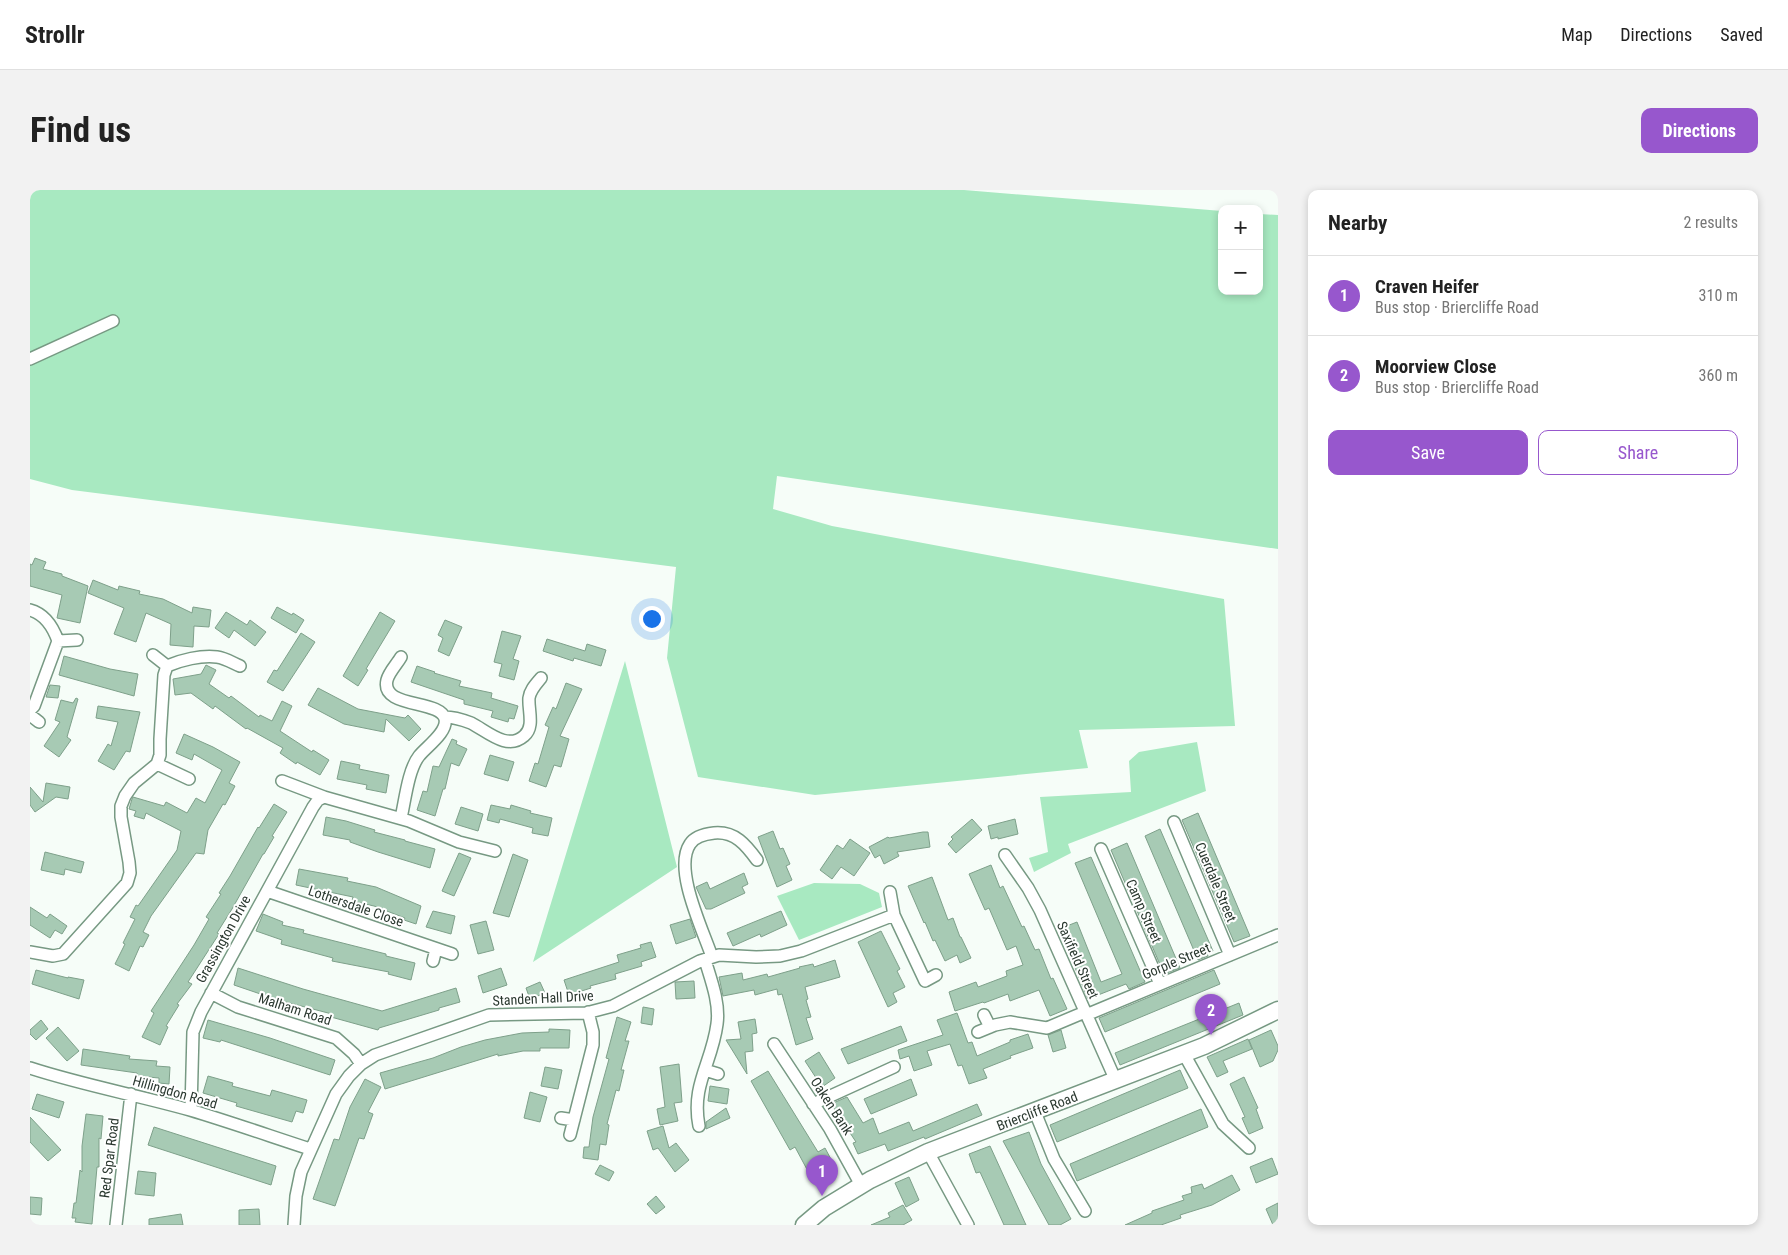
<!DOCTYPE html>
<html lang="en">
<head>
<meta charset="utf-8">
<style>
  body { margin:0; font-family:"Roboto Condensed",sans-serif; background:#f2f2f2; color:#222 }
  .controls { position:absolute; right:15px; top:15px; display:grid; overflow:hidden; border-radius:10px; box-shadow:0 2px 8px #0003 }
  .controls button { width:45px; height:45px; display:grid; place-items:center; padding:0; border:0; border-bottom:1px solid #e0e0e0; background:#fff; color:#222; font:25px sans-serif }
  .you { position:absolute; left:621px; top:428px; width:18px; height:18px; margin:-12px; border:4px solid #fff; border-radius:50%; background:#1a73e8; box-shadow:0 0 0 8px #1a73e833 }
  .badge { display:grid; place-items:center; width:32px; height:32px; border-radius:50%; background:#9757cd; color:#fff; font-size:16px; font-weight:700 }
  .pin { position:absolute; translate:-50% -41px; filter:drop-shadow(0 1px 2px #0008) }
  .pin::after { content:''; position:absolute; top:26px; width:18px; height:15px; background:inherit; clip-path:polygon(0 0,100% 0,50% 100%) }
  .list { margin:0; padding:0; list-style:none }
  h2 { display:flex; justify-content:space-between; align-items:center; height:65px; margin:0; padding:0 20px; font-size:21px }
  h2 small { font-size:16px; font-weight:400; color:#767676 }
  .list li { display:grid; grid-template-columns:32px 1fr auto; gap:15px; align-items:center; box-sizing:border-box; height:80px; padding:0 20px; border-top:1px solid #e0e0e0 }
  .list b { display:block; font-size:19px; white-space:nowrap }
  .list p { margin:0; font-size:16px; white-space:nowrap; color:#767676 }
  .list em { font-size:16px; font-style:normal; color:#767676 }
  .actions { display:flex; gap:10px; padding:15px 20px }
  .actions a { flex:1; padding:11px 0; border:1px solid #9757cd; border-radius:10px; text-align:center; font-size:18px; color:#9757cd }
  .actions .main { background:#9757cd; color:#fff }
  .map { position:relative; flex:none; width:1248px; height:1035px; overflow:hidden; border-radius:10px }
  header { display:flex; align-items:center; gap:30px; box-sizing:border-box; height:70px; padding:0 25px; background:#fff; border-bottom:1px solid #e0e0e0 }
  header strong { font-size:24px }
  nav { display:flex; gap:28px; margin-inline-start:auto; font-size:18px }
  .intro { display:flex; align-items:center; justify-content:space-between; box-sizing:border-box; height:120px; padding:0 30px }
  h1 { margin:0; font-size:35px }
  .button { padding:12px 22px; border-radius:10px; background:#9757cd; color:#fff; font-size:18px; font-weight:700 }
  main { display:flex; gap:30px; padding:0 30px }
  aside { flex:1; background:#fff; border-radius:10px; box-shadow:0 2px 8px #0003 }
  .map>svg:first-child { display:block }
  .green { fill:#a8e9c1 }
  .building { fill:#a7cab4; stroke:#7ea08a }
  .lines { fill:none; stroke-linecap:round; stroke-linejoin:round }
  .street-casing { stroke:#779983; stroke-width:14 }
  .secondary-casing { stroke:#779983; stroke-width:19 }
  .street { stroke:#fff; stroke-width:11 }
  .secondary { stroke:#fff; stroke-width:16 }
  .labels { text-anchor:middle; stroke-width:4; stroke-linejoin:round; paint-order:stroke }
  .street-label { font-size:14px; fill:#2b3930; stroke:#fff }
</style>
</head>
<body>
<header>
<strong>Strollr</strong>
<nav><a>Map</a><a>Directions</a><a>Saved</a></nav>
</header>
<div class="intro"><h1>Find us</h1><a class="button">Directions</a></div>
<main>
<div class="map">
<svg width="1248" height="1035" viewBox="0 0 1248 1035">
  <rect width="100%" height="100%" fill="#f6fdf8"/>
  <path class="green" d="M0 0H934L1192 21V101H1229V24L1248 25V359L747 286 743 319 802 336 1194 409 1205 536 1049 540 1058 578 785 605 668 587 637 468 646 377 42 300 0 289Z
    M595 471 647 677 503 772Z
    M1167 552 1176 601 1038 654 1041 663 1004 682 999 668 1018 662 1010 607 1101 602 1099 571 1109 562Z
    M784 693 830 694 849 703 852 717 769 750 747 706Z"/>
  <path class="building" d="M5 368 16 372 13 379 32 384V386L58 396 50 433 27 428 32 405 0 396V374L2 375Z
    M63 390 88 400 89 396 110 401 109 404 133 409 162 423 163 417 181 420 179 437 164 436 163 457 140 455 141 434 116 423 106 452 84 444 94 418 58 403Z
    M247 417 262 425 263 423 274 430 266 443 241 428Z
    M196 422 217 435 220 430 236 442 225 456 204 440 199 448 185 438Z
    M350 422 365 431 336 479 338 480 328 496 313 486Z
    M415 430 432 437 419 466 408 461 413 448 408 445Z
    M472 441 491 446 483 469 489 471 484 490 469 486 472 474 464 472Z
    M271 443 285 452 253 501 237 492 244 480 247 481Z
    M517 449 555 461 557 454 576 460 571 476 544 468 543 471 513 461Z
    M34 466 80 479 108 484 104 506 29 485Z
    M176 475 186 480 179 494 199 508 201 506 229 527 230 525 242 531 252 511 262 516 250 541 282 562 283 560 299 570 290 585 267 572 266 574 250 563 253 558 217 538 216 539 185 516 183 519 161 503 145 505 143 489 171 484Z
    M387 476 405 482 404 483 431 491 429 496 462 503 461 508 488 516 484 529 479 528 478 532 461 527 463 521 434 514V510L381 492Z
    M536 493 552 499 530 546 539 549 531 577 524 575 516 597 499 591 505 573 508 574 519 537 515 535 523 517 526 519Z
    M20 495 30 496 28 508 16 507Z
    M288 498 328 519 375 528 378 525 391 539 379 551 356 529 354 542 314 534 278 515Z
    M46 508 48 509 37 547 41 550 29 567 14 556 30 532 25 530 31 510 43 513Z
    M68 516 110 522 100 562 96 561 84 580 68 571 78 554 81 556 88 532 66 528Z
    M154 544 183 557 210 572 199 593 205 596 195 615 193 614 178 640 174 664 166 663 121 726 113 742 119 745 113 757 110 756 99 781 85 774 95 754 93 753 105 729 100 727 106 715 108 716 147 660 151 641 116 623 114 629 104 626 106 621 99 619 102 609 103 607 134 616 136 612 157 623 166 608 175 613 192 580 164 564 162 570 146 563Z
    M422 549 427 551 426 554 437 559 429 576 421 573 415 599H413L405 626 387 620 393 601 397 602 403 576 409 577Z
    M460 565 484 572 478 591 454 584Z
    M311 571 330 575 329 579 359 585 356 603 336 599 337 595 307 589Z
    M16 593 40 597 38 609 26 607 5 622 0 615V597L13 612Z
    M244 614 257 622 242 646 244 647 234 664H233L202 719 187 743 189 744 158 792 162 794 147 814 149 815 136 836 138 837 130 855 112 847 124 823 121 821 164 755 179 729 176 727 191 704 189 703 200 686 228 637 229 638Z
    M461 615 480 619 481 615 501 621 500 623 522 628 518 646 502 643 503 638 470 629 469 633 457 630Z
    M431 617 453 624 448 641 425 634Z
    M1168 623 1220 746 1204 752 1152 630Z
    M296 627 316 631 345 640 344 642 375 650V651L405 659 400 678 348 662 320 652V650L293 645Z
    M942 629 952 640 926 663 918 654 923 649 921 647Z
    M985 629 988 644 968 649V647L961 649 958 636Z
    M1130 639 1183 761 1177 763 1178 766 1168 770 1115 646Z
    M743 641 750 659 753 658 760 674 756 676 762 690 747 697 728 647Z
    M893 642H898L900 657 867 662 869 666 854 674 850 665 845 668 839 657 858 647 859 648Z
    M820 649 840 663 824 686 811 677 802 689 790 680 807 655 813 659Z
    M1097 653 1150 778 1134 784 1081 660Z
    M15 662 54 672 51 683 35 679 34 685 11 680Z
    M429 663 441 668 424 706 412 701Z
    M483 664 498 670 479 727 463 723Z
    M1061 667 1115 792 1099 799 1096 794 1058 809 1029 739 1047 732 1071 792 1092 784 1045 673Z
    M961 675 970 698 973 696 992 737 994 736 1005 760 1009 759 1021 789 1023 788 1037 819 1020 826 1009 800 980 811 978 804 954 813 953 812 925 821 919 802 946 792 948 797 977 786 976 781 993 775 986 756 977 760 959 718 955 720 939 684Z
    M269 679 318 688 317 691 346 697 391 716 386 734 374 730 375 728 344 716 322 711 323 707 266 695Z
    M714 683 718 694 712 697 715 703 681 719H676L666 697 677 692 680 699Z
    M902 687 918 730 923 728 930 747H931L941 768 930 773 927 765 915 771 905 750 903 751 895 732 894 733 878 696Z
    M0 717 17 728 20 724 37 736 32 744 25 740 20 748 0 735Z
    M403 721 425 726 421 744 396 737Z
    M751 721 757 735 731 747 730 744 703 756 697 743Z
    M233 724 253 732 252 735 274 740 273 743 356 764V766L385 773 381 790 358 784 359 782 302 771 303 768 251 754 252 750 226 741Z
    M660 729 666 747 646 754 640 735Z
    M456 731 464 760 448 764 440 735Z
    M851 741 870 779 867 781 875 797 863 803 867 812 858 817 828 752Z
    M621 752 626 767 611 772 612 776 585 784 586 789 560 796 561 798 539 805 534 790 589 772 587 765 611 758 610 755Z
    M805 770 810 787 775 797 778 809 776 810 781 827 776 828 783 849 766 855 752 804 748 805 747 799 725 805 724 800 693 806 689 787 712 783 713 790 737 784 738 787 770 778 769 777 783 774 784 777Z
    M208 778 273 799 352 821 426 798 430 812 409 818V820L349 838 348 840 301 827 302 824 248 810 204 795Z
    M471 778 477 795 453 803 448 786Z
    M6 780 38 788V787L54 790 49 809 2 794Z
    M1184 780 1190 794 1075 842 1069 828Z
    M664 791 665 808 646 809 645 792Z
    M510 792 515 803 500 809 496 798Z
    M1209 813 1213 825 1090 875 1085 863Z
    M613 817 624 819 622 835 611 833Z
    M927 823 938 853 942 852 947 866 980 852V850L998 844 1003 858 980 866 981 868 953 879 957 888 939 894 932 875 928 876 920 854 897 861 902 875 884 881 879 866 870 869 868 860 913 845 907 830Z
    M587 827 601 832 595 851H599L591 880H594L589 901 586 900 577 934 579 935 576 955 570 954 568 970 553 968 554 957H559L563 927 579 869 576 868Z
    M725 829 727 843 722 844 723 861 715 862 717 884 696 850 711 849 708 832Z
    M11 830 18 839 6 850 0 844V840Z
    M178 830 240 848 305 870 300 885 191 850 190 852 173 848Z
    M871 836 877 851 818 874 811 859Z
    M28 837 49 861 37 871 16 848Z
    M519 839 540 840 539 858H510V861H493L468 866V864L355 899 350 883 403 868 431 857 455 850 492 843 519 842Z
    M1031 840 1036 858 1023 862 1018 845Z
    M1241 840 1248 856V860L1243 871 1230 877 1219 850Z
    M1218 849 1222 859 1193 871 1198 882 1187 887 1177 867Z
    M53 859 100 866 99 869 127 871 126 876 140 877 139 894 129 893V888L107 886V883L51 875Z
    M789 862 805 888 792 897 775 871Z
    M649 874 652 912 644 913 648 931 630 935 627 919 635 917 630 877Z
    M515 877 532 880 528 899 511 896Z
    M1150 880 1158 898 1027 952 1020 935Z
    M738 881 788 962 795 958 803 973 780 985 765 957 760 960 721 891Z
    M178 886 203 893 202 896 240 906 242 900 277 910 273 923 266 921 262 932 206 916 207 913 173 903Z
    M1214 887 1228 918 1226 919 1233 938 1219 944 1212 928 1215 927 1200 894Z
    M335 889 351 897 338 922 343 924 334 949 329 948 305 1016 283 1009 304 949 309 950 320 917Z
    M881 889 887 905 841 924 834 909Z
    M680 896 699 899 697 914 678 911Z
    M500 902 517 907 510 932 494 928Z
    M7 904 34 912 29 928 2 919Z
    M817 907 833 933 843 928 849 944 879 932 883 941 947 914 952 925 895 949 894 947 858 961 855 954 828 964 823 953 826 952 801 914Z
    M696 918 700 928 676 939V932Z
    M1171 919 1178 937 1047 991 1040 974Z
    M56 924 73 926 71 949 69 948V977H67L62 1034 45 1032 46 1028H42L44 1013H46L50 980 52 982V956Z
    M0 927 31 960 18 971 0 952Z
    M633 936 639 958 646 953 659 970 645 982 628 958 623 960 617 941Z
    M124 937 246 976 241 995 118 955Z
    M999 942 1011 974 1041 1029 1030 1035H1019L973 951Z
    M960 956 996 1035H974L950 982 946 983 939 964Z
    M1242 968 1248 984 1226 993 1220 977Z
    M570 975 584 982 579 991 565 984Z
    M108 981 126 983 124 1006 105 1004Z
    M1202 985 1210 1000 1182 1015 1150 1025 1151 1028 1131 1035H1095L1122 1023V1021L1154 1010 1152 1006 1162 1003 1161 997 1172 994 1174 999Z
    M879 987 889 1010 876 1017 865 993Z
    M626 1006 635 1017 626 1024 617 1014Z
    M0 1007 12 1008 11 1025 0 1024Z
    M1248 1013V1035H1243L1236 1019Z
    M873 1015 882 1030 873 1035H841L860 1027 858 1023Z
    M229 1019 230 1035H209V1020Z
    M151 1024 153 1035H119V1029Z"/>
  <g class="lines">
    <defs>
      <path id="street" d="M0 169 83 131
        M0 420C15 424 23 437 28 451L4 516 0 520
        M28 451 47 450
        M123 465 137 476
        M0 525 9 532
        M415 527C424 527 433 530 441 533 457 541 477 561 494 546 505 537 498 520 499 508 500 500 506 494 511 488
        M127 574 159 589
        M252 591 294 607 379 631 429 652 465 661
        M371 628C375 611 378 580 389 566 396 557 418 542 415 529 411 509 350 519 357 490 359 482 367 474 371 467
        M1144 632 1200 765
        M1071 659 1130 794
        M975 665 998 698 1010 720 1086 891
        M237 701 422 764
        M860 702 864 725 895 791 906 785
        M0 762 23 766 33 764 97 693 100 683 99 672 91 627V616L95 606 104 593 127 574 130 565V549L134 485 137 476C151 470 171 465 187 467 195 468 203 473 210 476
        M682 767C673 740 643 679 660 654 665 646 675 644 684 643 705 641 716 655 727 670
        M403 771 406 759
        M181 803 208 817 306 848 324 864 331 874
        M954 825 960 837
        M1056 825 1248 745
        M948 842 965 835 980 832 1017 838 1055 822
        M744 854 800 939 831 995
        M1154 864 1193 934 1219 958
        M0 878C52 895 107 905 160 920 200 932 240 946 280 959
        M675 880 688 884
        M783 914 864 877
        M161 920 163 842 171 822 283 617 288 610 294 607
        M1005 922 1024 969 1055 1021
        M531 928 544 930
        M669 936C661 895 682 873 687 834 690 813 681 790 675 770
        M540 945 563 855V842L558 822
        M898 962 938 1035
        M86 1035 101 904
        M264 1035 266 1006 271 982 306 904 319 886 331 874 345 865 459 825 556 823 583 816 670 771 689 765 726 767 750 766 771 761 864 725"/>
      <path id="secondary" d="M774 1035 794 1018 840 990 898 962 1174 856 1248 820"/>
    </defs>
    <use href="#street" class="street-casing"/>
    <use href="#secondary" class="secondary-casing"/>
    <use href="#street" class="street"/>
    <use href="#secondary" class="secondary"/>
  </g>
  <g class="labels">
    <g class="street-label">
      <text transform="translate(1186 692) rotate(67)" y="5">Cuerdale Street</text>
      <text transform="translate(326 716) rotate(19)" y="5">Lothersdale Close</text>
      <text transform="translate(1114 721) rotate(66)" y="5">Camp Street</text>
      <text transform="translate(193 749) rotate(-61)" y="5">Grassington Drive</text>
      <text transform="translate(1048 770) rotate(66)" y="5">Saxifield Street</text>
      <text transform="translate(1146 771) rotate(-23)" y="5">Gorple Street</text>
      <text transform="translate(513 808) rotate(-3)" y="5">Standen Hall Drive</text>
      <text transform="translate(265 819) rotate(18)" y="5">Malham Road</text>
      <text transform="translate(145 902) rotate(16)" y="5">Hillingdon Road</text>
      <text transform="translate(802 916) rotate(57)" y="5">Oaken Bank</text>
      <text transform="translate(1007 921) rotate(-21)" y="5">Briercliffe Road</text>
      <text transform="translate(79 968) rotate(-83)" y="5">Red Spar Road</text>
    </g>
  </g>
</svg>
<div class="controls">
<button>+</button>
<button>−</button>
</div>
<div class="you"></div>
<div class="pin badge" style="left:792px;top:1006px">1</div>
<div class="pin badge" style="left:1181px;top:845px">2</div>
</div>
<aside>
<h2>Nearby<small>2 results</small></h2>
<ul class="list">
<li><span class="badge">1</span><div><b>Craven Heifer</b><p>Bus stop · Briercliffe Road</p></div><em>310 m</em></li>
<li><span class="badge">2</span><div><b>Moorview Close</b><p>Bus stop · Briercliffe Road</p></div><em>360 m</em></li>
</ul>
<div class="actions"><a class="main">Save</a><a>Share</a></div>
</aside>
</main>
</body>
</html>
